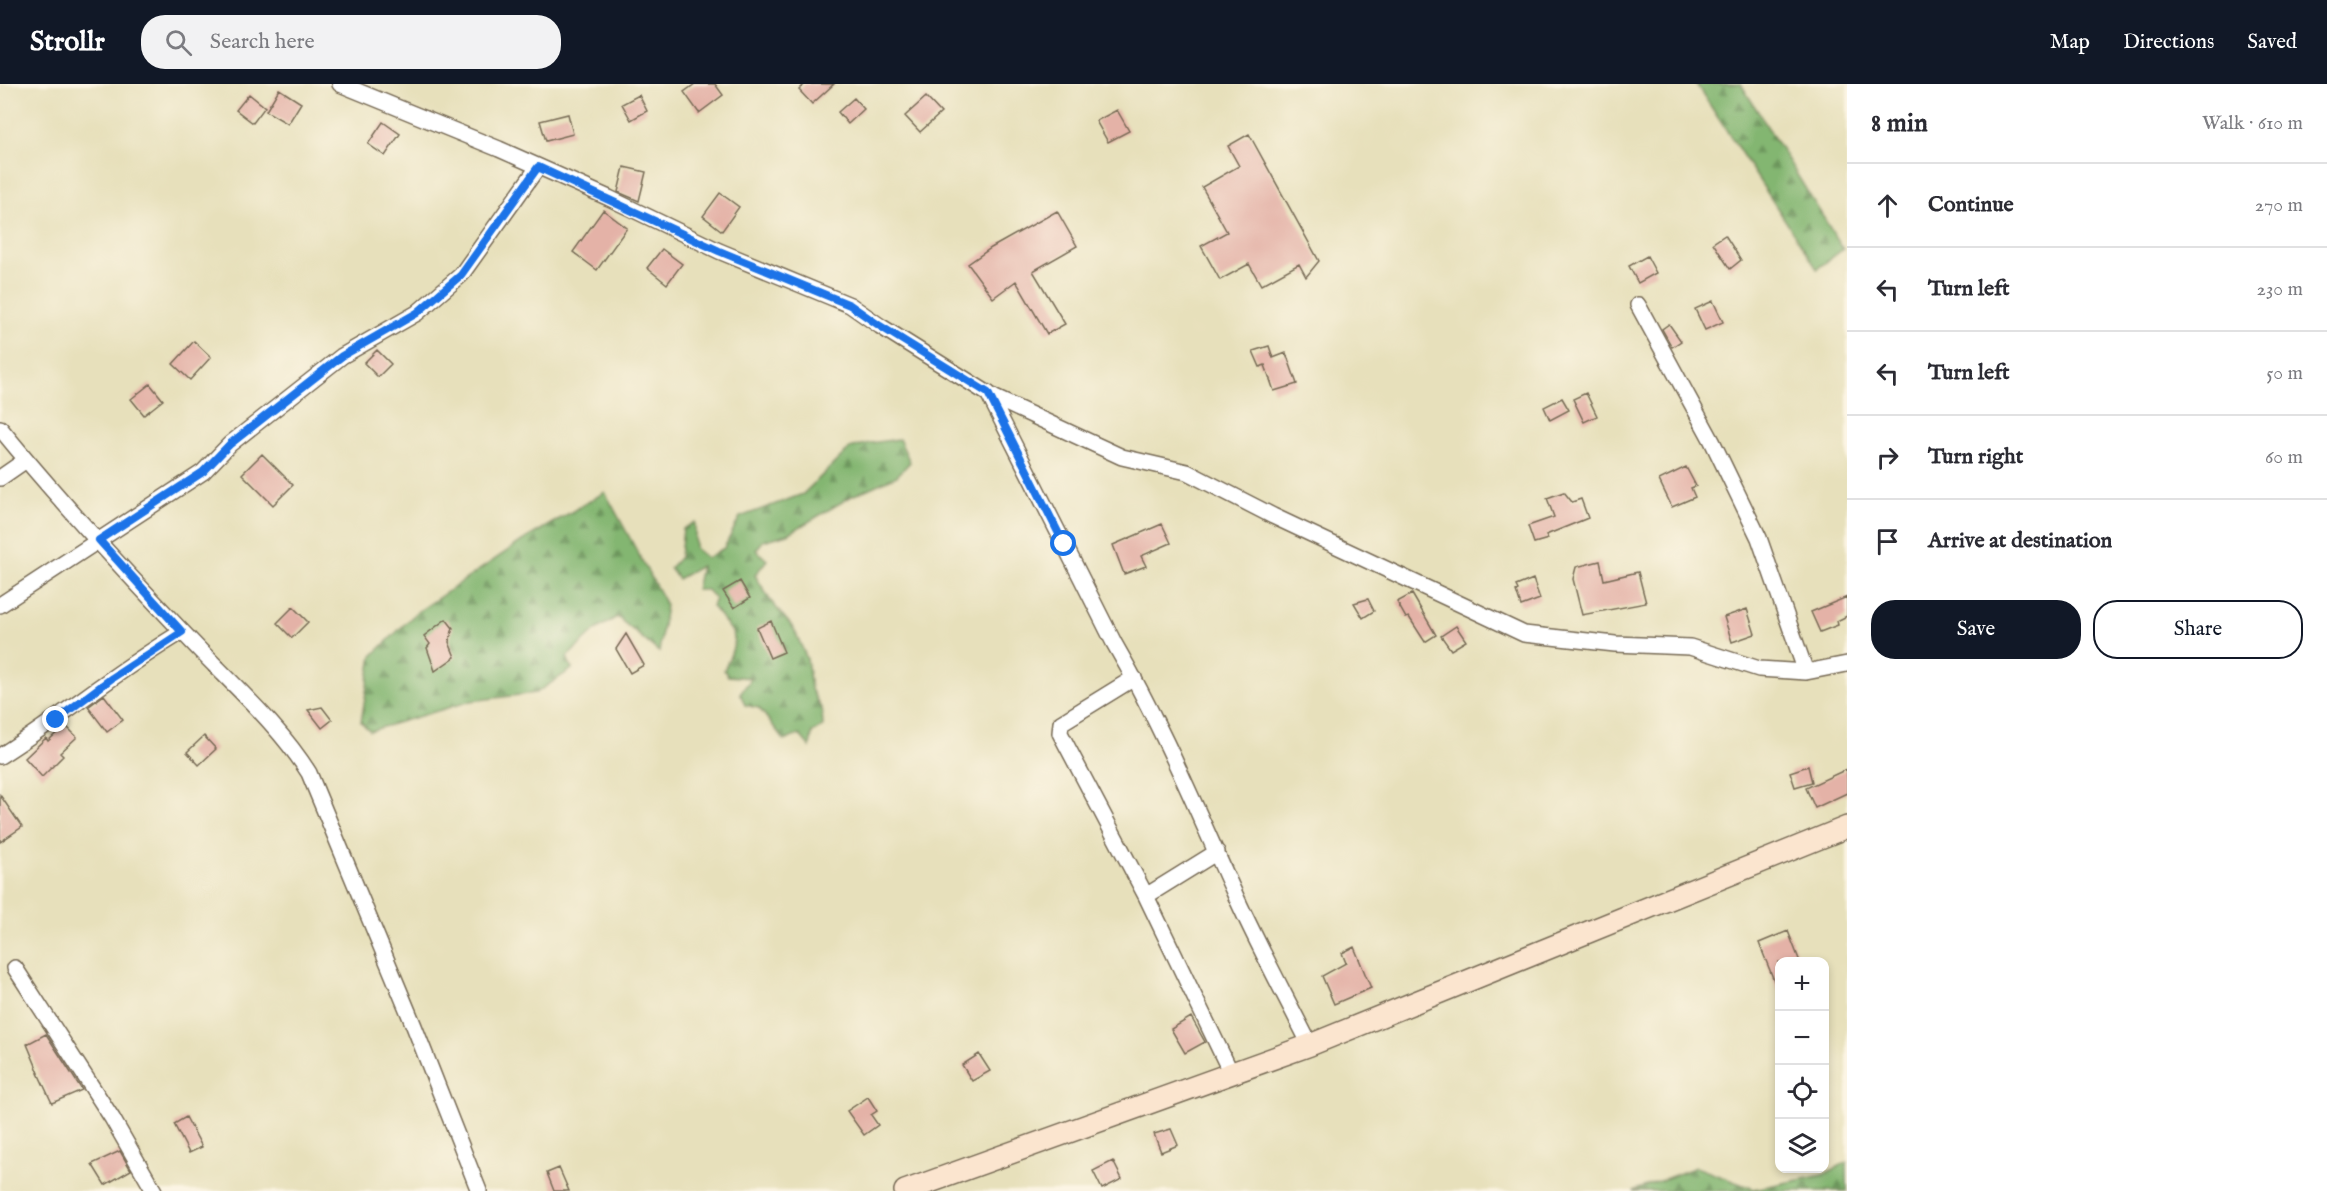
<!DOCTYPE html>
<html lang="en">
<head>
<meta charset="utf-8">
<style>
  body { margin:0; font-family:"IM FELL English",serif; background:#f2f2f3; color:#2b2b33 }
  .controls { position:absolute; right:18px; bottom:18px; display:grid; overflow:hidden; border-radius:12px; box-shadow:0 3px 9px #0003 }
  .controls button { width:54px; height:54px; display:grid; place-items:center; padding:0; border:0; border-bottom:2px solid #e1e1e2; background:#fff; color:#2b2b33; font:30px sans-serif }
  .stop { position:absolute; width:18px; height:18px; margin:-14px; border:4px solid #1a73e8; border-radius:50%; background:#fff }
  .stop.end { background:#1a73e8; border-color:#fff; box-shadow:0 2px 6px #0008 }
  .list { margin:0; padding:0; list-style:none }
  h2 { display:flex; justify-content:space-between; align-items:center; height:78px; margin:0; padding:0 24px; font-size:26px }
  h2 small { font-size:20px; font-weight:400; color:#7c7c81 }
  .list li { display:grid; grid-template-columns:39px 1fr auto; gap:18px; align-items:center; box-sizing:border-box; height:84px; padding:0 24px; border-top:2px solid #e1e1e2 }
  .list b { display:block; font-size:22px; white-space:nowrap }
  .list em { font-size:20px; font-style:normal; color:#7c7c81 }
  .actions { display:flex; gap:12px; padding:18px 24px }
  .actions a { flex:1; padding:14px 0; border:2px solid #111827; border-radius:24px; text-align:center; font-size:21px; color:#111827 }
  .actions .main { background:#111827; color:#fff }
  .icon { flex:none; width:33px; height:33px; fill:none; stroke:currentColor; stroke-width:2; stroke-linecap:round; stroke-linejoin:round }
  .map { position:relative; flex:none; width:1847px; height:1107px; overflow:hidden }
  header { display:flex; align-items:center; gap:36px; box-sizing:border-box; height:84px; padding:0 30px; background:#111827; color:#fff }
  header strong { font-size:28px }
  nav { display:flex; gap:33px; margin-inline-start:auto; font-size:21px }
  .search { width:420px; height:54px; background:#f2f2f3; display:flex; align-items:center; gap:15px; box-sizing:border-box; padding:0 21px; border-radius:24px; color:#7c7c81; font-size:22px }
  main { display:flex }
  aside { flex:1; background:#fff }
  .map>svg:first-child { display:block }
  .forest { fill:url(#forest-firs); stroke:#5f7048; stroke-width:1.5 }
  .building { fill:#e4b2a7 }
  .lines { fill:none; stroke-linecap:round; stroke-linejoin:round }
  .street-casing { stroke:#776a55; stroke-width:18 }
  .secondary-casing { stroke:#776a55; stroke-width:24 }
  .street { stroke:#fff; stroke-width:15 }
  .secondary { stroke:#fbe5cf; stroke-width:21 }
  .route { stroke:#1a73e8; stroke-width:8 }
</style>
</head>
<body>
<header>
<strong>Strollr</strong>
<div class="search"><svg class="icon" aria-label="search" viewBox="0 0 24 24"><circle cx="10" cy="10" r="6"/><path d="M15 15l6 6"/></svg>Search here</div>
<nav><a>Map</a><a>Directions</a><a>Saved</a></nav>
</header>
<main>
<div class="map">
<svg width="1847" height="1107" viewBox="0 0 1847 1107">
  <defs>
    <pattern id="forest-firs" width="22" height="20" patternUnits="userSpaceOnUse" patternTransform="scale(1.5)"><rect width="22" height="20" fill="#83b671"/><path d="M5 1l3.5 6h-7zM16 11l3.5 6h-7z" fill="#6c945c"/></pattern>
  </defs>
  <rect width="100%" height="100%" fill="#fcf5e5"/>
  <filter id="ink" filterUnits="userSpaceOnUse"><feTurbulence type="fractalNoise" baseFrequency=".0167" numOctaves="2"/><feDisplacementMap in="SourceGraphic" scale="12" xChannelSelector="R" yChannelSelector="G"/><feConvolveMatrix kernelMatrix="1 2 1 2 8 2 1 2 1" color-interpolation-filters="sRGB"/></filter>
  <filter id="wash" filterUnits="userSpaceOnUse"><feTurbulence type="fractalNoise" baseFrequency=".008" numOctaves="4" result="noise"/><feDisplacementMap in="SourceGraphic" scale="24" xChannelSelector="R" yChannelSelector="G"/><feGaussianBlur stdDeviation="1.35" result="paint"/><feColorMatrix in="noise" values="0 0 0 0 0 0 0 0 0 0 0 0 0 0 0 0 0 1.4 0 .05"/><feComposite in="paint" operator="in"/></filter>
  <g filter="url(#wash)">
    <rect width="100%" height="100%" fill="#e7e0bb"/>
    <path class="forest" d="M1696 0H1741L1843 165 1817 185Z
      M899 355 910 378 897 392 852 412 788 450 763 457 756 466 767 476 755 491 770 516 794 545 807 575 811 605 822 626 823 642 812 649 810 663 799 650 785 657 759 624 745 621 740 609 752 594 728 592 724 586C742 548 735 553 712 522L715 515 707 506H696L701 482 678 495 670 484 680 473 683 445 695 438V464L707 474 724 464 740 433 803 410 850 364 870 359Z
      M605 408 666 521 659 568 617 533 597 545 567 573 572 585 536 609 471 617 370 647 361 638 372 572 416 529 522 457Z
      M1847 1078V1107H1633L1696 1083 1754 1105 1823 1091Z"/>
    <g id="blocks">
      <path class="building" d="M695 0H715L723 11 699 29 684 8Z
        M805 0H834L812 20 799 6Z
        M279 5 301 19 288 40 266 27Z
        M249 10 265 23 253 39 236 26Z
        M639 11 647 27 631 36 622 20Z
        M926 13 941 29 920 48 905 32Z
        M854 14 864 25 848 40 838 28Z
        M1117 26 1129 47 1108 58 1096 37Z
        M568 30 573 50 546 57 540 37Z
        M383 38 400 50 385 72 368 60Z
        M1249 50 1319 177 1306 193 1299 180 1261 201 1249 180 1220 196 1201 162 1227 148 1202 103 1239 82 1228 62Z
        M624 83 646 88 639 117 618 108Z
        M720 109 739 123 722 147 703 132Z
        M603 126 627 144 597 186 573 168Z
        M1057 127 1077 162 1033 187 1065 240 1047 250 1016 197 993 214 968 180 991 164Z
        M1725 151 1741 176 1730 185 1713 159Z
        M662 165 682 180 667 200 647 184Z
        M1647 172 1656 189 1638 199 1629 182Z
        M1713 217 1723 238 1705 246 1695 225Z
        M1669 240 1681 257 1672 263 1662 245Z
        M194 257 211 273 190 296 173 280Z
        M1269 262 1273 274 1286 269 1297 300 1274 307 1265 281 1260 283 1253 267Z
        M377 266 391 280 378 293 364 279Z
        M150 300 163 316 144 331 131 315Z
        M1586 309 1597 332 1584 338 1573 315Z
        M1562 314 1569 326 1550 336 1544 323Z
        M262 370 293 401 273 421 242 390Z
        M1686 383 1696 402 1691 404 1695 413 1672 423 1659 396Z
        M1564 408 1572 418 1581 415 1588 434 1546 451 1548 455 1534 459 1528 442 1554 433 1547 414Z
        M1162 440 1171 459 1141 472 1146 482 1124 490 1113 461Z
        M1600 477 1604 496 1638 488 1646 519 1582 531 1573 495 1576 483Z
        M1533 495 1540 515 1521 522 1516 507 1518 506 1516 502Z
        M740 497 750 514 734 524 723 507Z
        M1412 510 1436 551 1425 558 1409 533 1406 534 1397 518Z
        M1847 513V532L1837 537 1838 541 1820 548 1811 528Z
        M1368 515 1374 527 1363 534 1354 519Z
        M293 523 308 538 292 554 277 539Z
        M1747 525 1755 550 1732 558 1724 533Z
        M446 535 453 544 449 558 455 573 435 587 427 564 430 560 424 552Z
        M771 537 784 568 770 574 757 544Z
        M1456 542 1466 557 1451 566 1441 552Z
        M626 550 644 581 630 589 616 565Z
        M104 611 123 636 107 648 88 623Z
        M322 623 332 636 322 644 308 626Z
        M65 641 77 653 60 669 63 672 42 693 25 674 46 654 48 657Z
        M204 652 216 665 199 681 187 668Z
        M1808 682 1812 698 1795 703 1790 688Z
        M1847 685V709L1815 724 1806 704Z
        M0 711 22 743 0 758Z
        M1788 847 1800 878H1779V909L1759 859Z
        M1354 863 1371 904 1334 920 1322 892 1346 879 1342 869Z
        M1191 933 1205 958 1185 969 1171 945Z
        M46 950 82 1006 52 1019 38 989H39L27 960Z
        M979 970 990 987 972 997 962 981Z
        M868 1013 877 1027 871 1031 878 1041 864 1051 847 1027Z
        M186 1033 202 1063 189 1069 174 1040Z
        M1171 1045 1178 1061 1161 1068 1154 1050Z
        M120 1067 131 1086 105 1101 92 1080Z
        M1113 1077 1122 1095 1102 1105 1093 1087Z
        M559 1084 569 1107H554L547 1089Z"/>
    </g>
  </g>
  <g filter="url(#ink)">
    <use href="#blocks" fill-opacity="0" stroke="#776a55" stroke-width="1.5"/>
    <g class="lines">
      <defs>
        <path id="street" d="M340 0 499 65 609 114 719 167 850 221 880 242 995 314 1122 373 1187 388 1273 432 1524 550 1615 560 1690 563 1759 585 1806 588 1847 580
          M1638 221 1712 357 1759 454 1806 588
          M988 309 1114 559C1160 638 1195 722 1233 806 1256 858 1284 909 1310 961
          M0 344C61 419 128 491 195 561 234 602 279 641 309 689L414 942 479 1107
          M0 394 26 376
          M0 521 203 388 230 360 342 272 417 229 461 191 538 83
          M1134 594 1061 639 1060 649 1146 812 1231 989
          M0 672C62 633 119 585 182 548
          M1146 812 1217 768
          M15 884 112 1034 154 1107"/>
        <path id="secondary" d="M905 1107 1310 961 1847 743"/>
      </defs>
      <use href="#street" class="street-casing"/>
      <use href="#secondary" class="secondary-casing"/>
      <use href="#street" class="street"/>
      <use href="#secondary" class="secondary"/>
    </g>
  </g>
  <g class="lines" filter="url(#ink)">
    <path class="route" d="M56 636 112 594 182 548 99 456 203 388 230 360 342 272 417 229 461 191 538 83 719 167 850 221 880 242 988 309 1064 460"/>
  </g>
</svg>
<div class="controls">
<button>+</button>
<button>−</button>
<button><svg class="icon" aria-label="locate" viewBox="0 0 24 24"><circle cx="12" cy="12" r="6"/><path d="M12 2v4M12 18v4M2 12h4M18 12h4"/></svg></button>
<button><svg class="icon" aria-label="layers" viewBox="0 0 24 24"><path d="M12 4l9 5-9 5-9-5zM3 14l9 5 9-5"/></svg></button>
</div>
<div class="stop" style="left:1064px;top:460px"></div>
<div class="stop end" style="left:56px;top:636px"></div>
</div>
<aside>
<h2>8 min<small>Walk · 610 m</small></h2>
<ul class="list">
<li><svg class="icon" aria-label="ahead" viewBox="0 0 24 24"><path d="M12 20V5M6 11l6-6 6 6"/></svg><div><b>Continue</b></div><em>270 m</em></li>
<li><svg class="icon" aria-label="left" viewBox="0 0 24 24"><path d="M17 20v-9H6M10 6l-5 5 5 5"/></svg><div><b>Turn left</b></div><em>230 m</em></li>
<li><svg class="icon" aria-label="left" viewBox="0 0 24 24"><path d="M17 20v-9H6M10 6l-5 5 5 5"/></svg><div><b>Turn left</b></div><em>50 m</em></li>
<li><svg class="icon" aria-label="right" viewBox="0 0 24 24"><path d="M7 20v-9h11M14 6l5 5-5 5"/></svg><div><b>Turn right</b></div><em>60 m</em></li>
<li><svg class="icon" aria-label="arrive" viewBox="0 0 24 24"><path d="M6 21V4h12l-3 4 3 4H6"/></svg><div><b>Arrive at destination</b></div></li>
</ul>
<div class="actions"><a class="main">Save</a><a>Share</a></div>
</aside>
</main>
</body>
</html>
